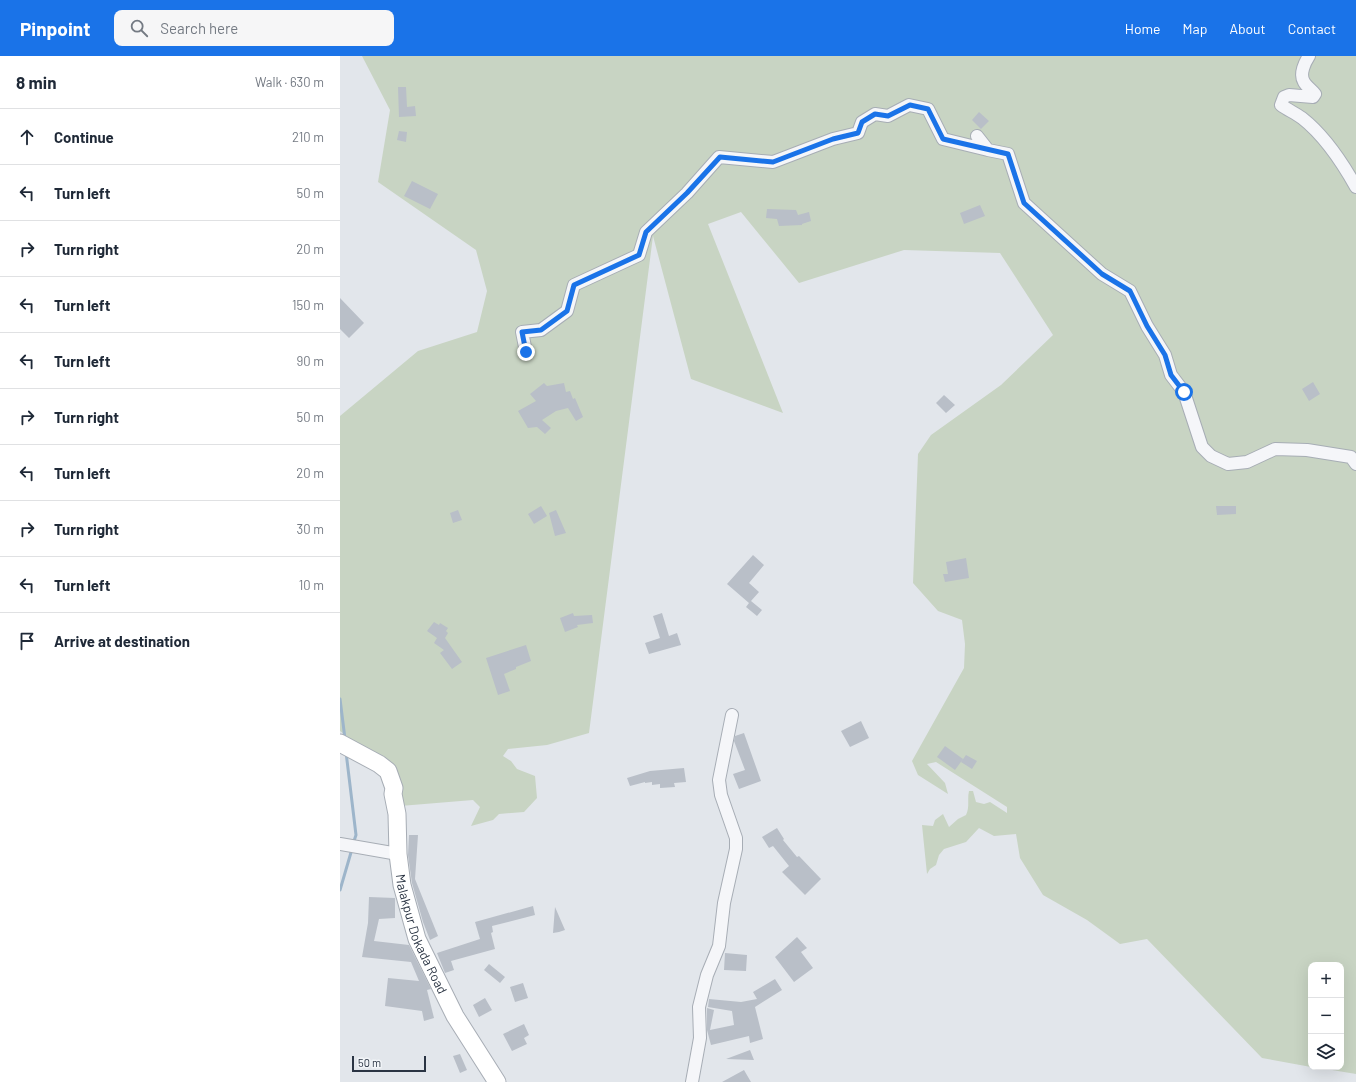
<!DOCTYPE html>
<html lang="en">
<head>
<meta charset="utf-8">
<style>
  body { margin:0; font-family:Barlow,sans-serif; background:#f6f6f7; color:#1f2937 }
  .controls { position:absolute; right:12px; bottom:12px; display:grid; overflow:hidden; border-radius:8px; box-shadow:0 4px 16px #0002 }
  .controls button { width:36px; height:36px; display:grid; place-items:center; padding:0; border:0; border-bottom:1px solid #e0e1e3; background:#fff; color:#1f2937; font:20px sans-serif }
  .scale { position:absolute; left:12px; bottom:10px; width:74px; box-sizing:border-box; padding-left:4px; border:2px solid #2a3443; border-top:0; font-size:11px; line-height:14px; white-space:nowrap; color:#2a3443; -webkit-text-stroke:3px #f2f5f8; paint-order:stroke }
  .stop { position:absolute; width:12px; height:12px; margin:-9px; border:3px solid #1a73e8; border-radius:50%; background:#fff }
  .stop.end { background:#1a73e8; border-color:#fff; box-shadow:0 1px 4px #0008 }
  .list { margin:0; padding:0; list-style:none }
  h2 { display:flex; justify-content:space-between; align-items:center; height:52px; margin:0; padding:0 16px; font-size:17px }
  h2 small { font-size:13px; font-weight:400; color:#747a83 }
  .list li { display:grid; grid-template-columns:26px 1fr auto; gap:12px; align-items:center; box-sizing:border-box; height:56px; padding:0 16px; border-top:1px solid #e0e1e3 }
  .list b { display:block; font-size:15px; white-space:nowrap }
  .list em { font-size:13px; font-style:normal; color:#747a83 }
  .icon { flex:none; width:22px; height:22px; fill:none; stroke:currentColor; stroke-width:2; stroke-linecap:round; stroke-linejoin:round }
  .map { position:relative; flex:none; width:1016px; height:1026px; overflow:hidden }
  header { display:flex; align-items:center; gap:24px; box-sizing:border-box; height:56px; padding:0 20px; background:#1a73e8; color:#fff }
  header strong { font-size:19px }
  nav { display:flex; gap:22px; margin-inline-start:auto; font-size:14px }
  .search { width:280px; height:36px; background:#f6f6f7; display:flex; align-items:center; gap:10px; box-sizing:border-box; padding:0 14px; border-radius:8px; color:#747a83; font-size:15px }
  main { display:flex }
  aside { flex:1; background:#fff }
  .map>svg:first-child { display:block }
  .green { fill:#c8d4c3 }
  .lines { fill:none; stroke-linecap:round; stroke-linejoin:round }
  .stream { stroke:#9db5ca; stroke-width:3 }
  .building { fill:#b9bfc8 }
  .street-casing { stroke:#a7adb5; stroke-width:14 }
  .secondary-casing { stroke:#a7adb5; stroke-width:19 }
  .street { stroke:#f5f6f9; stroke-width:12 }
  .secondary { stroke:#fff; stroke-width:17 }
  .route { stroke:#1a73e8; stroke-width:5 }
  .labels { text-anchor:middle; stroke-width:3.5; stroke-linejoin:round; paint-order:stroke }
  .street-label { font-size:13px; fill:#2a3443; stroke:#f2f5f8 }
</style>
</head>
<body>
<header>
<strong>Pinpoint</strong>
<div class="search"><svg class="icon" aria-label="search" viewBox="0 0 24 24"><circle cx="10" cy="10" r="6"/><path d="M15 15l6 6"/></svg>Search here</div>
<nav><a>Home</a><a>Map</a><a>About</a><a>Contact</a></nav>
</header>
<main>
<aside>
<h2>8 min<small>Walk · 630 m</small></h2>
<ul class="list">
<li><svg class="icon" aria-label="ahead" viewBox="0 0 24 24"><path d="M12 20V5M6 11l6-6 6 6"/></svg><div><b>Continue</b></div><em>210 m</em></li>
<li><svg class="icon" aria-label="left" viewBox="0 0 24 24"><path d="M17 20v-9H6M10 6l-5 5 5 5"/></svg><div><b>Turn left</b></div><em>50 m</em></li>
<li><svg class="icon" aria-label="right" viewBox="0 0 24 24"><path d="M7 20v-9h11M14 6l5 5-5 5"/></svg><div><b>Turn right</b></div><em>20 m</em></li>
<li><svg class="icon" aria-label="left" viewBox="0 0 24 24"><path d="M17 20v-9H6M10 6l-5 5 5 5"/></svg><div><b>Turn left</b></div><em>150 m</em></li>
<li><svg class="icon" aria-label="left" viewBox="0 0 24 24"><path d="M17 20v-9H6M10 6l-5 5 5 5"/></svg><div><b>Turn left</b></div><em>90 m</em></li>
<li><svg class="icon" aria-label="right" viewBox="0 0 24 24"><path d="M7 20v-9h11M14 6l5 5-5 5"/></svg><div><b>Turn right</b></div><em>50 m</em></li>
<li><svg class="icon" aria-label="left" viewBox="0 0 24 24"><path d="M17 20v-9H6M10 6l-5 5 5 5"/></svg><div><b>Turn left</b></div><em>20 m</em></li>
<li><svg class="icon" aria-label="right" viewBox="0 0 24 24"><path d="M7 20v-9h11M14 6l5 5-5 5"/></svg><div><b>Turn right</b></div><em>30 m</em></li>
<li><svg class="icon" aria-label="left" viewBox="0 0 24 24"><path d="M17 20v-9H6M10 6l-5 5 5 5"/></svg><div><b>Turn left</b></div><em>10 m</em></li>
<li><svg class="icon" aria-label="arrive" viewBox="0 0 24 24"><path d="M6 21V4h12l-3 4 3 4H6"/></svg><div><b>Arrive at destination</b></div></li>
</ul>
</aside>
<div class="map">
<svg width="1016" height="1026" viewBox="0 0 1016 1026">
  <rect width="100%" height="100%" fill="#e2e6eb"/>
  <path class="green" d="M22 0H1016V1018L974 1011H1001V909H971V1011L922 1002 807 883 780 888 747 864 703 839 680 802 676 778 654 780 639 772 626 786 604 793 599 799 596 809 590 813 587 818 582 769 593 770 595 764 603 758 609 771 618 763 626 759C630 751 627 743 629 735H633L636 746 644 748 650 746 667 757V751L596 706 587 708 605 727 608 738 578 719 572 705 624 612 625 588 622 564 598 555 573 527 578 398 591 379 661 329 713 279 660 197 564 194 459 227 401 156 368 168 443 357 351 323 313 180 249 677 207 689 168 693 163 700 171 705 177 713 195 720 197 742 184 756 159 758 153 764 131 770 140 751 133 744 60 750 54 732 18 689 0 675V360L78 295 137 276 147 235 136 194 38 126 50 54Z"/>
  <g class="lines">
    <path class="stream" d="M0 643 5 683
      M6 696 16 779 13 788
      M0 834 12 793"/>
  </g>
  <path class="building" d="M58 31H66L67 51 75 50 76 60 59 61Z
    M639 56 649 65 641 73 632 64Z
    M59 75 67 76 66 86 57 84Z
    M72 125 98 138 90 153 64 140Z
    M640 149 645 160 624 168 620 157Z
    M427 153 456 154 458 159 469 156 471 165 462 168V169L439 170 437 163 426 162Z
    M0 242 24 267 9 282 0 273Z
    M973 326 980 338 969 345 962 333Z
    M204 327 207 330 224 327 226 336 230 335 233 343 235 342 243 361 236 365 228 352 216 355 202 364 211 372 205 378 197 371 188 372 178 355 196 345 190 338Z
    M604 339 615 349 606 357 596 347Z
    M201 450 207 460 194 468 188 458Z
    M876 450H896V458L877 459Z
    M118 454 122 464 113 467 110 457Z
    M216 454 226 477 215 480 209 457Z
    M413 499 424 509 409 527 419 536 411 545 422 554 417 560 406 551 409 547 387 528Z
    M626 502 629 522 605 526 603 518H608L606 506Z
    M233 557 234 560 252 559 253 567 237 569 238 571 225 576 220 562Z
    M322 557 329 580 337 577 341 589 309 598 305 587 320 582 313 560Z
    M94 566 99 569 100 567 108 572 106 575 108 577 105 582 122 606 112 613 100 597 104 594 94 587 97 582 87 575Z
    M186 589 191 605 176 611V613L164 618 170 635 158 639 146 602Z
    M521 665 529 682 510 691 501 675Z
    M404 677 421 725 399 733 393 718 405 714 394 685 395 680Z
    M605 690 623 703 615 714 597 701Z
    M626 699 637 705 632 713 621 706Z
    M344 712 346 726 334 727 335 731 320 732V728L312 729V726L305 727V726L290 730 287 722 310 715Z
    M437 772 444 783 443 784 457 801 459 800 481 823 465 839 442 816 449 810 433 790 429 792 422 781Z
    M69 779H78L75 823 98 880 90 884 83 866 72 827 68 799Z
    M29 841 55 842V862L39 863 34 885 69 889 91 933 87 934 94 962 84 965 82 955 45 950 48 922 79 925 71 906 22 901 28 867Z
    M193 850 195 859 152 870 153 876 151 877 155 893 111 905 114 914 105 917 97 897 140 883 135 866Z
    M215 851 225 874 219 876 213 877Z
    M457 881 467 892 461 896 473 912 454 926 435 901Z
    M385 897 407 899 406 915 384 914Z
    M149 908 165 921 160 927 144 914Z
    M435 923 442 934 415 951 423 983 410 987 409 980 371 989 367 974V952L374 954 370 974 394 969 392 955 368 951 369 943 401 946 417 943 413 936Z
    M183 927 188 942 175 946 170 931Z
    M145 942 152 954 139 961 133 949Z
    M184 968 189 979 184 982 187 988 172 995 163 978Z
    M410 994 414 1004 386 1003Z
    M120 998 127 1014 120 1017 113 1000Z
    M404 1014 411 1026H382Z"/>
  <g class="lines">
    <defs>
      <path id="street" d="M969 0C965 6 959 18 964 26 966 30 972 34 975 38L973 41 949 39 944 41 941 49C948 54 955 57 962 62 985 80 1002 106 1016 131
        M637 80 648 94 668 98 684 147 762 218 790 235 807 270 825 299 831 319 844 336 862 391 871 400 888 408 907 406 935 393 967 394 1011 401 1016 408
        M186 296 182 276 201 274 227 255 234 229 299 199 306 176 347 137 379 101 433 106 493 83 518 77 522 66 535 58 548 60 569 49 588 53 603 83 648 94
        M0 788 58 798
        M352 1026 360 982 359 951 367 919 379 890 384 847 396 793V782L381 739 379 724 392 659"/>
      <g id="secondary">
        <path id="s1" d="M0 687 39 708 48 715 54 732 53 738 57 758 58 798 62 829 77 883 115 960 157 1026"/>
      </g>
    </defs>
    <use href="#street" class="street-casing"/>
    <use href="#secondary" class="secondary-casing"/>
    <use href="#street" class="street"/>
    <use href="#secondary" class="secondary"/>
  </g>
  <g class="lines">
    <path class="route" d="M186 296 182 276 201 274 227 255 234 229 299 199 306 176 347 137 380 101 433 106 493 83 518 77 522 66 535 58 548 60 570 49 588 53 603 83 668 98 684 147 762 218 790 235 807 270 825 299 831 319 844 336"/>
  </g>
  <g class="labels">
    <g class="street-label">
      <text dy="5" stroke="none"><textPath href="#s1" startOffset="224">Malakpur Dokada Road</textPath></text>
    </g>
  </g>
</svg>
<div class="controls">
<button>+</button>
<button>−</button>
<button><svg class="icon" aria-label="layers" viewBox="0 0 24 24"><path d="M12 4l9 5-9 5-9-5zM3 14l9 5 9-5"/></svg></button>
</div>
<div class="scale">50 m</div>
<div class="stop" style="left:844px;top:336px"></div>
<div class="stop end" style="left:186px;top:296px"></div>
</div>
</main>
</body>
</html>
